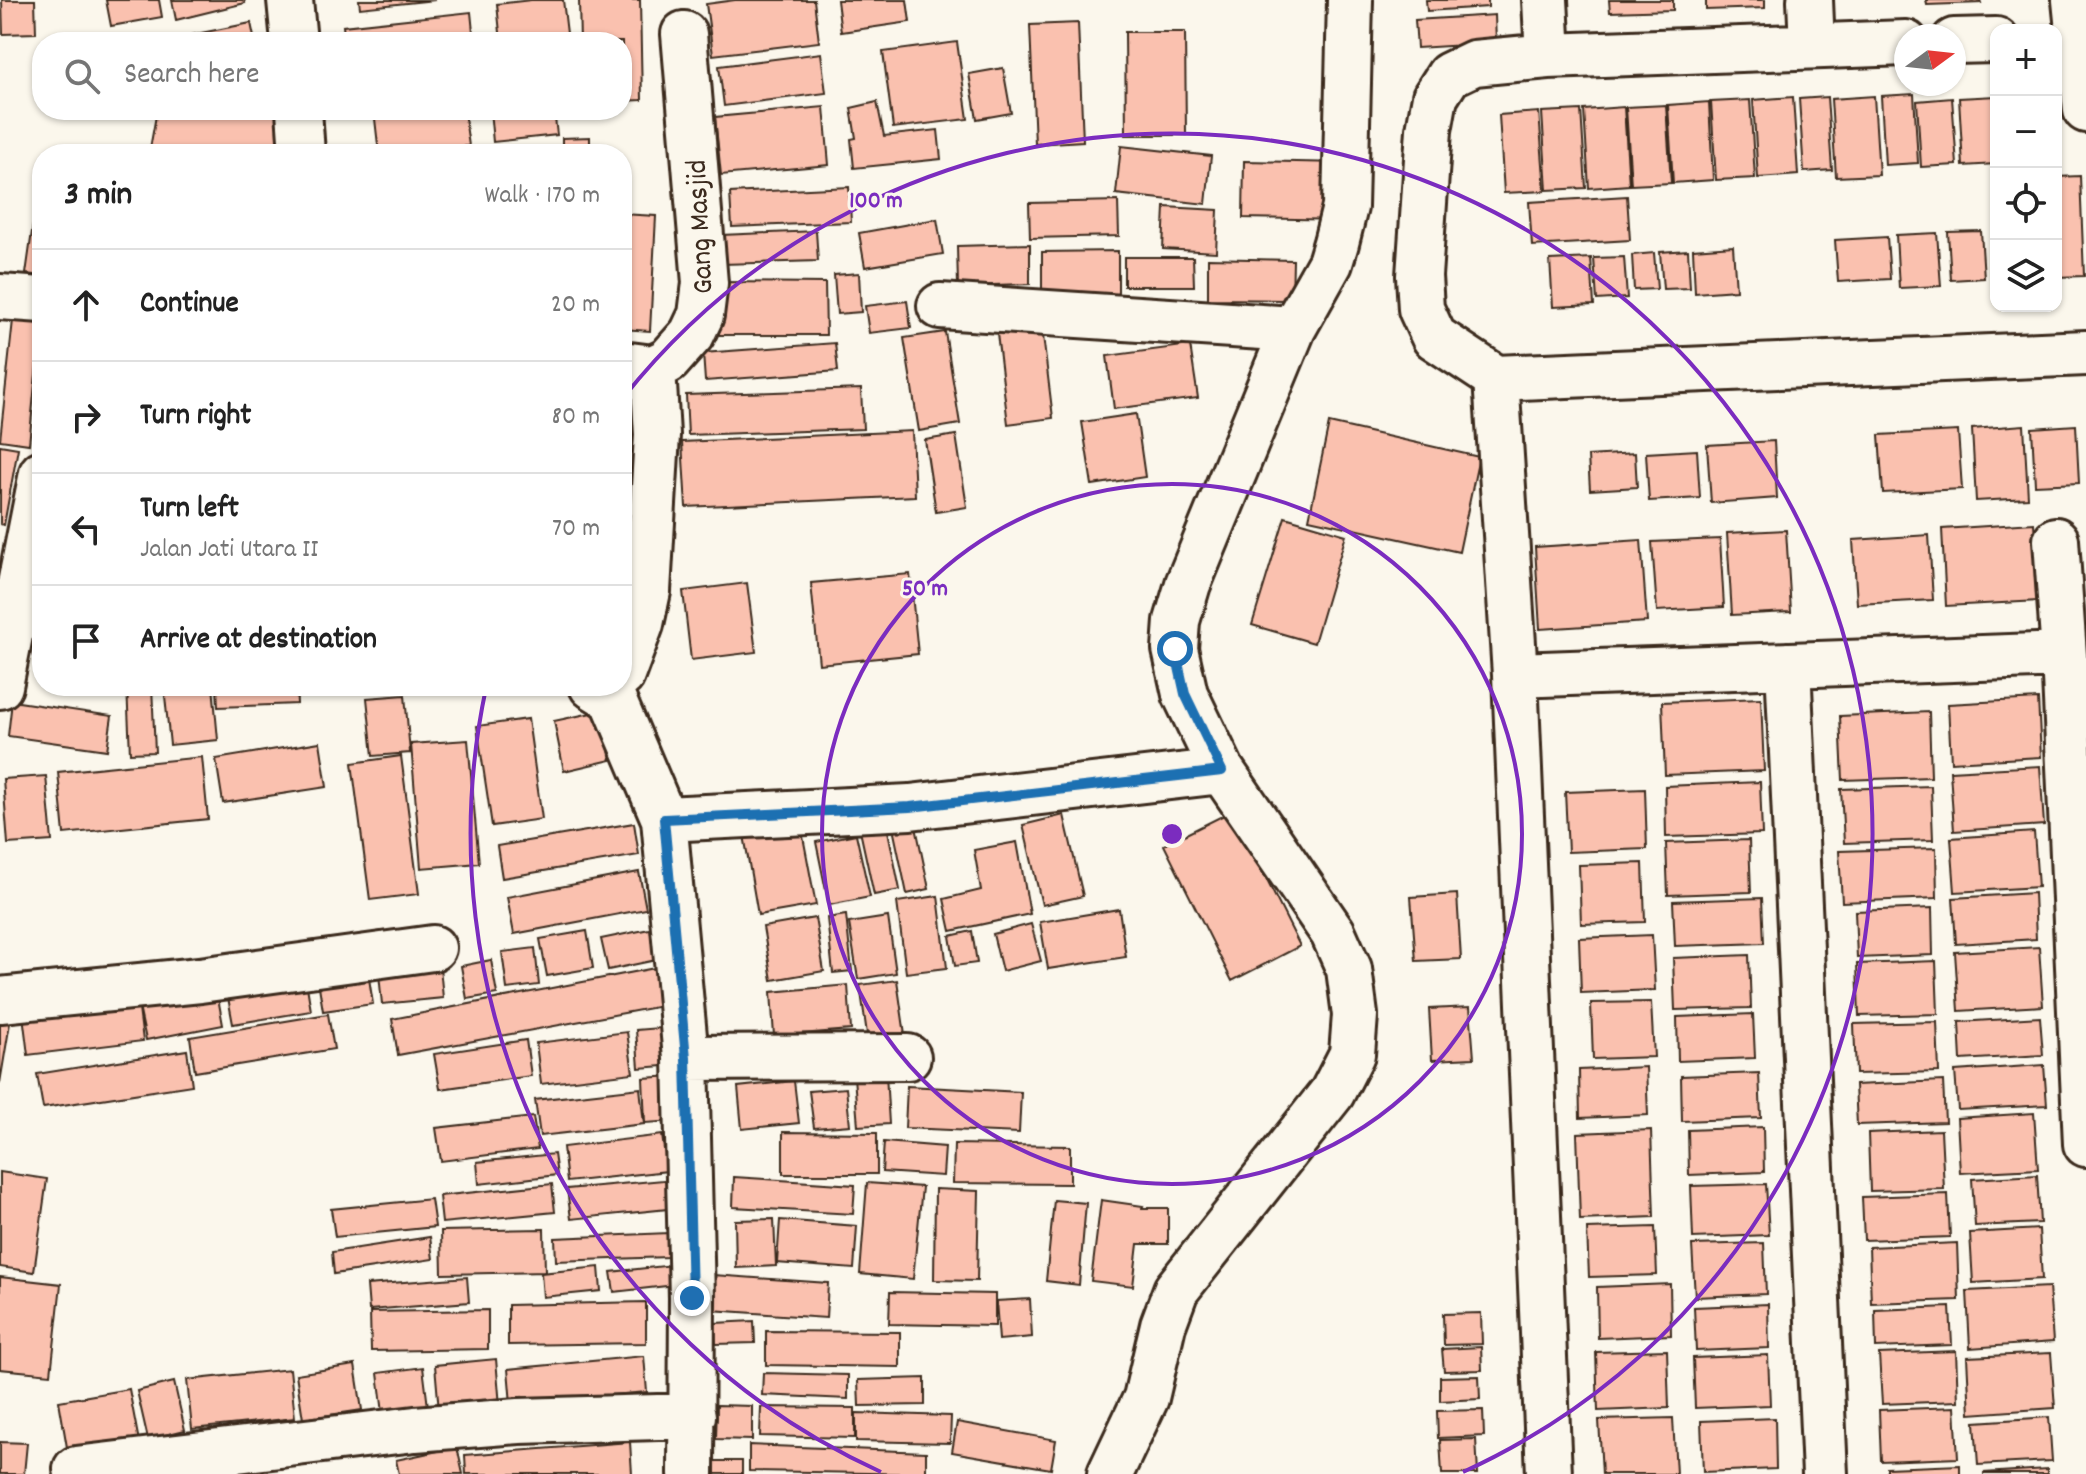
<!DOCTYPE html>
<html lang="en">
<head>
<meta charset="utf-8">
<style>
  body { margin:0; font-family:Dekko,sans-serif; background:#f6f6f6; color:#222 }
  .controls { position:absolute; right:24px; top:24px; display:grid; overflow:hidden; border-radius:16px; box-shadow:0 2px 6px #0004 }
  .controls button { width:72px; height:72px; display:grid; place-items:center; padding:0; border:0; border-bottom:2px solid #e0e0e0; background:#fff; color:#222; font:40px sans-serif }
  .compass { position:absolute; left:1894px; top:24px; width:72px; height:72px; border-radius:50%; background:#fff; box-shadow:0 2px 6px #0004; rotate:75deg }
  .stop { position:absolute; width:24px; height:24px; margin:-18px; border:6px solid #1f6fb2; border-radius:50%; background:#fff }
  .stop.end { background:#1f6fb2; border-color:#fff; box-shadow:0 2px 8px #0008 }
  .list { margin:0; padding:0; list-style:none }
  h2 { display:flex; justify-content:space-between; align-items:center; height:104px; margin:0; padding:0 32px; font-size:34px }
  h2 small { font-size:26px; font-weight:400; color:#767676 }
  .list li { display:grid; grid-template-columns:52px 1fr auto; gap:24px; align-items:center; box-sizing:border-box; height:112px; padding:0 32px; border-top:2px solid #e0e0e0 }
  .list b { display:block; font-size:30px; white-space:nowrap }
  .list p { margin:0; font-size:26px; white-space:nowrap; color:#767676 }
  .list em { font-size:26px; font-style:normal; color:#767676 }
  .icon { flex:none; width:44px; height:44px; fill:none; stroke:currentColor; stroke-width:2; stroke-linecap:round; stroke-linejoin:round }
  .map { position:relative; flex:none; width:2086px; height:1474px; overflow:hidden }
  .search { position:absolute; background:#fff; box-shadow:0 2px 6px #0004; left:32px; top:32px; width:600px; height:88px; display:flex; align-items:center; gap:20px; box-sizing:border-box; padding:0 28px; border-radius:32px; color:#767676; font-size:30px }
  .panel { position:absolute; background:#fff; box-shadow:0 2px 6px #0004; left:32px; top:144px; width:600px; height:552px; border-radius:32px }
  .map>svg:first-child { display:block }
  .building { fill:#fac1af; stroke:#3b2a1e; stroke-width:2 }
  .lines { fill:none; stroke-linecap:round; stroke-linejoin:round }
  .minor-casing { stroke:#3b2a1e; stroke-width:50 }
  .minor { stroke:#fbf7ec; stroke-width:44 }
  .route { stroke:#1f6fb2; stroke-width:10 }
  .ring { fill:none; stroke:#7b2cbf; stroke-width:4 }
  .labels { text-anchor:middle; stroke-width:6; stroke-linejoin:round; paint-order:stroke }
  .street-label { font-size:30px; fill:#3b2a1e; stroke:#fbf7ec }
  .centre { fill:#7b2cbf; stroke:#fbf7ec; stroke-width:4 }
  .ring-label { font-size:24px; text-anchor:middle; font-weight:bold; fill:#7b2cbf; stroke:#fbf7ec; stroke-width:6; stroke-linejoin:round; paint-order:stroke }
</style>
</head>
<body>
<div class="map">
<svg width="2086" height="1474" viewBox="0 0 2086 1474">
  <rect width="100%" height="100%" fill="#fbf7ec"/>
  <filter id="ink" filterUnits="userSpaceOnUse"><feTurbulence type="fractalNoise" baseFrequency=".0125" numOctaves="2"/><feDisplacementMap in="SourceGraphic" scale="16" xChannelSelector="R" yChannelSelector="G"/><feConvolveMatrix kernelMatrix="1 2 1 2 8 2 1 2 1" color-interpolation-filters="sRGB"/></filter>
  <g filter="url(#ink)">
    <path class="building" d="M2 0H35L36 33 3 34Z
      M106 0H159L162 17 111 26Z
      M172 0H244L245 3 176 20Z
      M359 0H435L360 8Z
      M531 0H563L568 42H501L497 4Z
      M579 0H640L642 100 622 101V42H580Z
      M735 0H814L819 42 713 55 706 4Z
      M837 0H907L910 22 841 32Z
      M1426 0H1488V7L1427 11Z
      M1609 0H1673V10L1610 12Z
      M1706 0H1765V8L1706 10Z
      M1926 0H1980L1981 3 1927 5Z
      M471 12 474 42H345L343 26Z
      M1495 15 1496 43 1417 48 1415 20Z
      M251 23 255 42H166V40Z
      M1078 23 1083 141 1035 144 1030 25Z
      M1125 32H1185L1186 135H1126Z
      M957 42 968 119 893 128 883 52Z
      M821 53 826 93 724 106 719 66Z
      M1003 68 1011 113 977 119 969 74Z
      M1914 94 1918 163 1885 165 1881 96Z
      M1874 96 1879 175 1836 177 1831 99Z
      M1996 96V164L1963 166 1959 98Z
      M1793 97 1798 175 1758 178 1753 100Z
      M1827 97 1832 170 1804 172 1799 99Z
      M1952 98 1957 165 1921 167 1917 101Z
      M1750 100 1755 178 1716 180 1711 102Z
      M877 102 884 136 938 130 941 159 854 168 851 139 856 138 851 108Z
      M1709 102 1713 180 1673 183 1668 105Z
      M1666 105 1671 183 1631 185 1626 107Z
      M824 107 829 165 721 175 715 117Z
      M1624 107 1629 185 1589 188 1584 110Z
      M63 110H113L64 117Z
      M157 110H291L283 154H149Z
      M374 110H464L469 146 379 154Z
      M490 110H554L557 135 493 142Z
      M1581 110 1586 188 1547 190 1542 112Z
      M1539 112 1545 191 1504 193 1499 115Z
      M590 137V154H562V138Z
      M1121 146 1211 156 1206 204 1116 194Z
      M1244 161 1343 163 1341 220 1243 218Z
      M2080 176 2084 276 2056 277V177Z
      M39 182H42V276L26 274Z
      M849 187 851 222 732 227 730 193Z
      M1627 196 1630 240 1532 246 1529 202Z
      M1118 201 1119 236 1030 238 1029 203Z
      M1165 207 1218 210 1216 252 1163 249Z
      M622 214 656 216 650 331 622 329Z
      M937 219 943 254 865 267 859 233Z
      M816 231 818 261 722 264 721 235Z
      M1981 231 1984 278 1951 280 1948 232Z
      M1937 233 1941 286 1899 288 1896 235Z
      M1887 237 1890 279 1838 282 1835 240Z
      M1030 244V284L958 286 957 246Z
      M1733 246 1736 290 1695 293 1693 249Z
      M1688 250 1690 288 1663 289 1660 252Z
      M1118 251V296H1042V252Z
      M1654 253 1657 289 1634 290 1632 255Z
      M1124 257H1193L1194 286H1124Z
      M1624 257 1627 298 1597 300 1594 258Z
      M1208 258 1293 260 1292 300 1208 299Z
      M1591 258 1594 305 1553 307 1550 260Z
      M859 273 861 312 837 314 834 275Z
      M719 282 825 283 826 335H719Z
      M907 301 911 328 869 333 865 306Z
      M14 311 42 314 29 444 0 440Z
      M1041 319 1053 418 1008 424 996 325Z
      M945 332 960 424 919 431 904 338Z
      M835 343 838 371 705 381 703 353Z
      M1190 345 1198 398 1114 409 1107 356Z
      M861 389 863 429 688 435 686 395Z
      M1136 414 1145 477 1092 485 1082 422Z
      M1329 423 1479 457 1459 552 1309 519Z
      M2024 425 2028 498 1976 501 1972 429Z
      M2076 425 2079 483 2035 485 2032 428Z
      M912 431 915 496 686 507 682 442Z
      M1958 431 1962 489 1883 493 1879 435Z
      M956 435 967 507 936 512 925 440Z
      M1774 441 1777 498 1711 503 1707 445Z
      M0 445 18 448 4 525 0 524Z
      M1697 450 1700 498 1649 501 1646 453Z
      M1635 453 1637 487 1590 490 1588 456Z
      M1285 517 1346 535 1314 643 1252 625Z
      M2034 523 2039 601 1946 606 1942 529Z
      M1786 530 1791 612 1732 615 1727 533Z
      M1929 535 1933 600 1857 604 1853 540Z
      M622 537H632L622 634Z
      M1720 539 1724 607 1657 611 1652 542Z
      M1641 540 1647 622 1540 629 1535 547Z
      M910 574 918 654 819 664 811 583Z
      M747 583 756 652 691 660 683 591Z
      M58 686H114V693L58 695Z
      M127 686H152L155 752 130 753Z
      M164 686H213L218 740 170 745Z
      M217 686H296L297 704 218 707Z
      M405 695 410 753 373 756 367 698Z
      M1761 698 1764 771 1665 775 1662 702Z
      M2038 699 2041 757 1951 762 1948 704Z
      M12 701 112 716 107 750 8 736Z
      M601 711 611 760 564 771 554 721Z
      M1929 712 1931 777 1843 780 1840 716Z
      M528 719 542 819 492 826 477 726Z
      M468 740 479 863 421 868 411 744Z
      M320 742 327 787 223 803 216 759Z
      M401 756 419 894 370 900 352 763Z
      M202 757 208 819 64 834 58 772Z
      M2040 766 2044 825 1954 831 1950 771Z
      M46 776 52 841 8 844 3 779Z
      M1760 782 1762 834 1666 837 1665 786Z
      M1931 786 1933 840 1844 843 1841 789Z
      M1645 789 1647 849 1568 852 1565 792Z
      M1232 811 1300 946 1232 981 1164 845Z
      M1064 815 1083 896 1042 905 1023 825Z
      M886 821 900 890 874 895 859 826Z
      M915 822 929 889 907 894 893 828Z
      M634 823 639 855 502 878 497 846Z
      M801 826 816 905 758 915 744 835Z
      M2034 832 2038 887 1955 892 1951 838Z
      M856 834 870 897 829 905 816 842Z
      M1749 840 1751 892 1668 895 1666 843Z
      M1017 842 1030 914 951 931 944 899 981 890 974 850Z
      M1936 848 1937 898 1842 902 1839 851Z
      M1643 863 1645 922 1581 924 1579 865Z
      M639 872 646 909 514 934 507 897Z
      M2034 893 2036 939 1956 944 1953 898Z
      M1457 894 1461 959 1416 961 1411 897Z
      M938 896 947 968 906 973 897 902Z
      M1762 898 1764 943 1675 946 1673 901Z
      M1932 908 1933 955 1857 958 1855 911Z
      M1119 909 1126 957 1048 969 1040 922Z
      M846 915 852 971 833 973 827 918Z
      M888 917 896 973 858 979 849 923Z
      M815 918 824 971 772 980 763 927Z
      M1031 924 1041 961 1002 971 993 934Z
      M659 927 666 958 608 970 601 939Z
      M587 931 593 968 547 976 540 939Z
      M972 931 977 963 955 966 950 936Z
      M1652 935 1655 990 1581 993 1579 938Z
      M2039 947 2043 1006 1959 1011 1955 952Z
      M535 948 539 985 507 989 502 952Z
      M1749 955 1751 1008 1675 1010 1673 958Z
      M491 960 497 994 467 999 461 966Z
      M1936 961 1938 1014 1859 1016 1857 964Z
      M440 967 443 998 382 1004 379 974Z
      M655 968 662 1006 398 1055 392 1019Z
      M368 972 373 1004 323 1011 318 980Z
      M306 980 311 1011 233 1024 227 992Z
      M897 980 906 1042 869 1048 860 985Z
      M848 985 851 1030 774 1036 771 992Z
      M216 987 223 1025 146 1040 138 1002Z
      M138 1001 143 1041 28 1055 23 1015Z
      M1651 1002 1654 1057 1593 1059 1591 1003Z
      M1470 1007 1474 1058 1432 1060 1429 1009Z
      M328 1014 334 1049 195 1072 190 1037Z
      M1753 1014 1755 1058 1678 1061 1677 1017Z
      M2040 1017 2043 1055 1961 1060 1959 1022Z
      M0 1021 10 1023 0 1083Z
      M1937 1022 1939 1072 1856 1074 1854 1024Z
      M672 1027 676 1065 639 1068 636 1030Z
      M627 1032 633 1073 541 1084 536 1043Z
      M526 1040 531 1076 440 1089 434 1054Z
      M187 1050 192 1085 43 1108 37 1074Z
      M2044 1065 2047 1105 1958 1110 1955 1071Z
      M1646 1067 1648 1115 1580 1118 1579 1070Z
      M1759 1073 1761 1118 1682 1121 1681 1076Z
      M886 1074 889 1124 858 1126 854 1077Z
      M674 1076 676 1121 645 1123 643 1078Z
      M794 1081 799 1123 742 1129 738 1087Z
      M1943 1081 1945 1122 1857 1125 1855 1085Z
      M907 1086 1021 1092 1019 1133 905 1128Z
      M640 1088 644 1124 540 1136 535 1100Z
      M846 1088 850 1125 814 1128 809 1091Z
      M2034 1113 2038 1169 1960 1173 1957 1118Z
      M533 1117 538 1149 441 1161 436 1128Z
      M1763 1127 1764 1172 1689 1175 1688 1130Z
      M1651 1130 1654 1217 1580 1220 1577 1133Z
      M1941 1130 1944 1189 1870 1191 1868 1133Z
      M783 1132 877 1133V1174H783Z
      M662 1135 667 1171 567 1182 563 1147Z
      M884 1142 945 1147 943 1176 882 1172Z
      M954 1144 1070 1146V1184L953 1183Z
      M554 1154 557 1175 479 1184 477 1162Z
      M0 1172 47 1179 34 1272 0 1267Z
      M2037 1175 2040 1223 1975 1226 1972 1179Z
      M734 1177 855 1185 853 1214 733 1207Z
      M674 1179 677 1208 571 1219 567 1189Z
      M867 1183 922 1187 913 1279 860 1274Z
      M552 1184 555 1212 442 1223 439 1196Z
      M1766 1184 1769 1235 1693 1238 1691 1186Z
      M935 1189 979 1191 977 1281 934 1280Z
      M1948 1194 1950 1237 1864 1240 1862 1197Z
      M431 1199 435 1227 335 1237 331 1209Z
      M1054 1200 1086 1203 1079 1285 1046 1281Z
      M1101 1200 1143 1206 1142 1208H1168V1244H1138L1133 1286 1091 1281Z
      M774 1219 776 1266 736 1268 735 1220Z
      M780 1220 857 1226 854 1269 777 1263Z
      M1655 1227 1657 1275 1589 1277 1587 1229Z
      M544 1229 545 1272 442 1274 441 1231Z
      M2039 1229 2042 1279 1973 1283 1970 1233Z
      M668 1233V1257L556 1261 555 1238Z
      M430 1237 433 1259 334 1274 332 1252Z
      M1764 1243 1766 1294 1695 1297 1692 1245Z
      M1957 1243 1959 1300 1871 1303 1869 1247Z
      M673 1265 675 1285 614 1292 611 1272Z
      M599 1267 601 1291 543 1297 541 1273Z
      M713 1275 828 1283 826 1318 711 1310Z
      M0 1277 61 1284 51 1374 0 1369Z
      M467 1277 469 1302 369 1310 367 1285Z
      M1670 1284 1671 1335 1598 1338 1597 1287Z
      M2049 1287 2053 1342 1970 1348 1967 1291Z
      M890 1292 995 1294V1326L889 1324Z
      M1030 1299 1032 1337 999 1340 996 1301Z
      M646 1302V1343L508 1345V1305Z
      M1768 1304 1769 1348 1696 1351 1694 1307Z
      M1950 1307 1952 1345 1876 1348 1875 1310Z
      M488 1310V1349L371 1351 370 1312Z
      M1481 1313 1482 1344 1444 1345 1443 1314Z
      M754 1321 755 1343 716 1344 715 1323Z
      M766 1331 900 1332V1367L766 1365Z
      M1481 1347 1482 1370 1444 1371 1442 1349Z
      M1667 1350 1669 1408 1598 1411 1596 1352Z
      M1956 1351 1958 1401 1882 1404 1879 1354Z
      M2051 1353 2055 1408 1970 1414 1967 1357Z
      M1768 1355 1770 1405 1695 1408 1693 1358Z
      M644 1356 647 1392 511 1404 508 1369Z
      M496 1359 500 1406 439 1411 435 1365Z
      M355 1365 362 1410 303 1419 296 1374Z
      M423 1367 428 1407 383 1413 378 1373Z
      M290 1369 295 1418 192 1429 187 1380Z
      M763 1373 848 1375V1399L762 1395Z
      M1479 1376 1480 1399 1440 1401V1377Z
      M925 1378V1405L859 1406 858 1380Z
      M174 1382 185 1430 148 1439 137 1391Z
      M129 1389 140 1447 69 1459 59 1401Z
      M717 1405 752 1406V1440L716 1439Z
      M761 1407 855 1408V1438L760 1436Z
      M1955 1407 1958 1458 1881 1461 1879 1410Z
      M1483 1410 1484 1436 1438 1438 1437 1411Z
      M856 1413 951 1416 950 1443 856 1441Z
      M2049 1417 2052 1461 1978 1465 1975 1422Z
      M1673 1418 1676 1474H1602L1599 1420Z
      M1775 1418 1776 1469 1703 1472 1701 1421Z
      M957 1422 1056 1440 1051 1469 952 1452Z
      M1476 1439 1478 1474H1442L1440 1440Z
      M0 1442 27 1443 24 1474H0Z
      M630 1442 632 1474H466L465 1455Z
      M749 1445 926 1452V1474L749 1471Z
      M457 1447 463 1474H399L396 1460Z
      M714 1461H742V1474H714Z
      M1960 1465V1474H1887V1468Z
      M263 1466 264 1474H225Z
      M2047 1469V1474H1984V1473Z"/>
    <g class="lines">
      <defs>
        <path id="minor" d="M290 0 294 42
          M1545 0 1548 56
          M1810 0 1812 46
          M2075 0 2086 110
          M1954 41 1996 40
          M1906 43 1548 56 1474 63 1449 75 1435 97 1429 130 1419 276 1421 309 1434 337 1496 378 2086 353
          M299 110 302 154
          M0 297 42 300
          M940 306 1293 329
          M622 364 653 368 668 361 692 334 701 315 705 283 684 34
          M1496 378 1515 675 1549 1474
          M2056 540 2064 655 2086 1144
          M1788 665 1825 1474
          M622 675 641 624 648 591 657 435 653 368
          M1515 675 2064 655
          M0 686 42 473
          M592 686 613 699 664 819 686 1058 692 1298 691 1474
          M664 819 910 807 1222 771
          M0 1000 200 980 433 948
          M686 1058 908 1057
          M76 1469 415 1429 519 1421 693 1416
          M1110 1474 1146 1398 1163 1325 1176 1290 1332 1093 1352 1054 1355 1015 1349 969 1333 933 1222 771 1185 694 1175 649 1177 621 1188 584 1293 329 1330 263 1336 243 1345 207 1350 0"/>
      </defs>
      <use href="#minor" class="minor-casing"/>
      <use href="#minor" class="minor"/>
    </g>
  </g>
  <g class="lines" filter="url(#ink)">
    <path class="route" d="M692 1298 686 1058 664 819 910 807 1222 771 1185 694 1175 649"/>
  </g>
  <g class="ring">
    <circle cx="1172" cy="834" r="350"/>
    <path d="M881 1472A701 701 0 0 1 486 688M623 398A701 701 0 1 1 1463 1472"/>
  </g>
  <g class="labels">
    <g class="street-label">
      <text transform="translate(698 227) rotate(-93)" y="10">Gang Masjid</text>
    </g>
  </g>
  <circle cx="1172" cy="834" r="12" class="centre"/>
  <g class="ring-label">
    <text x="876" y="207">100 m</text>
    <text x="925" y="595">50 m</text>
  </g>
</svg>
<div class="controls">
<button>+</button>
<button>−</button>
<button><svg class="icon" aria-label="locate" viewBox="0 0 24 24"><circle cx="12" cy="12" r="6"/><path d="M12 2v4M12 18v4M2 12h4M18 12h4"/></svg></button>
<button><svg class="icon" aria-label="layers" viewBox="0 0 24 24"><path d="M12 4l9 5-9 5-9-5zM3 14l9 5 9-5"/></svg></button>
</div>
<svg class="compass" viewBox="-18 -18 36 36"><path d="M0-13l5 13h-10z" fill="#e53935"/><path d="M0 13l5-13h-10z" fill="#767676"/></svg>
<div class="stop" style="left:1175px;top:649px"></div>
<div class="stop end" style="left:692px;top:1298px"></div>
<div class="search"><svg class="icon" aria-label="search" viewBox="0 0 24 24"><circle cx="10" cy="10" r="6"/><path d="M15 15l6 6"/></svg>Search here</div>
<section class="panel">
<h2>3 min<small>Walk · 170 m</small></h2>
<ul class="list">
<li><svg class="icon" aria-label="ahead" viewBox="0 0 24 24"><path d="M12 20V5M6 11l6-6 6 6"/></svg><div><b>Continue</b></div><em>20 m</em></li>
<li><svg class="icon" aria-label="right" viewBox="0 0 24 24"><path d="M7 20v-9h11M14 6l5 5-5 5"/></svg><div><b>Turn right</b></div><em>80 m</em></li>
<li><svg class="icon" aria-label="left" viewBox="0 0 24 24"><path d="M17 20v-9H6M10 6l-5 5 5 5"/></svg><div><b>Turn left</b><p>Jalan Jati Utara II</p></div><em>70 m</em></li>
<li><svg class="icon" aria-label="arrive" viewBox="0 0 24 24"><path d="M6 21V4h12l-3 4 3 4H6"/></svg><div><b>Arrive at destination</b></div></li>
</ul>
</section>
</div>
</body>
</html>
